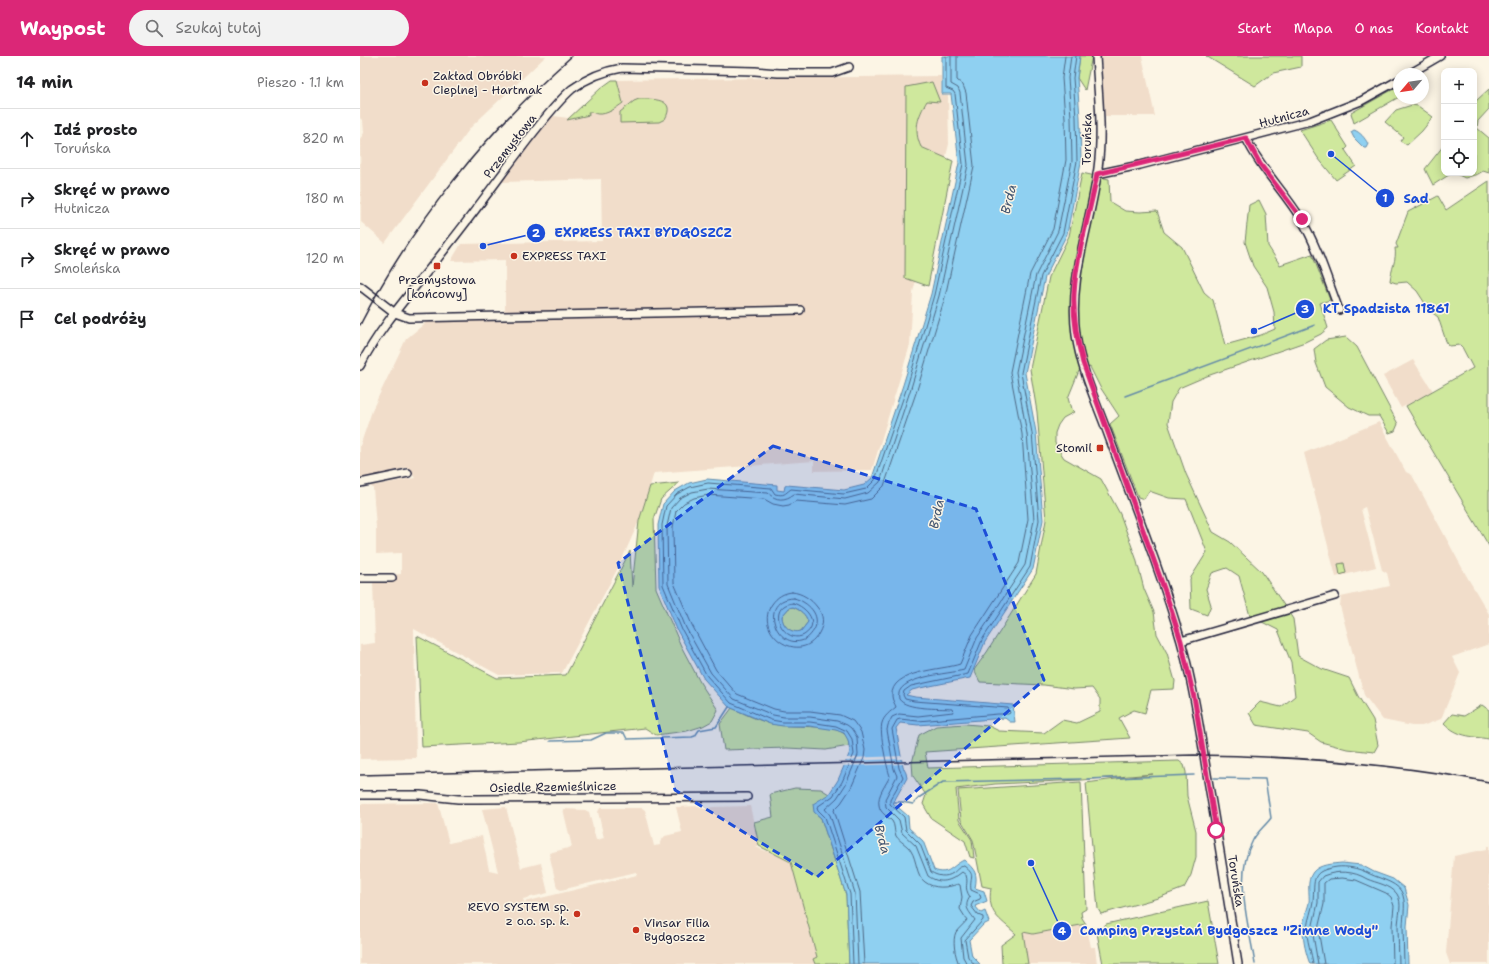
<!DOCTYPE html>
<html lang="pl">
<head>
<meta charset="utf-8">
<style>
  body { margin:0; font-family:"Shantell Sans",sans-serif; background:#f2f2f2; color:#202124 }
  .controls { position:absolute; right:12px; top:12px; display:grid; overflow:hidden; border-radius:8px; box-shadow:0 2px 10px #0003 }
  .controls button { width:36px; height:36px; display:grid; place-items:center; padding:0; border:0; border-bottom:1px solid #e0e0e0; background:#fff; color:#202124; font:20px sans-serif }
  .compass { position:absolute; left:1033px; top:12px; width:36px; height:36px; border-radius:50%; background:#fff; box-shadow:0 2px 10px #0003; rotate:241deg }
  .stop { position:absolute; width:12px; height:12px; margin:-9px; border:3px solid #db2777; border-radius:50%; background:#fff }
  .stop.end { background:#db2777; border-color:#fff; box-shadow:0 1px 4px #0008 }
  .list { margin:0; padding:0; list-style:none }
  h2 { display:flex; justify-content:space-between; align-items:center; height:52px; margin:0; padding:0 16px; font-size:17px }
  h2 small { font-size:13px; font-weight:400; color:#757577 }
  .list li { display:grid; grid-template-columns:26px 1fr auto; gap:12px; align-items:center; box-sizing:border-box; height:60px; padding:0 16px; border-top:1px solid #e0e0e0 }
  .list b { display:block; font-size:15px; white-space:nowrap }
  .list p { margin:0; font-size:13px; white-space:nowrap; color:#757577 }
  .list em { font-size:13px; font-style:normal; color:#757577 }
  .icon { flex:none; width:22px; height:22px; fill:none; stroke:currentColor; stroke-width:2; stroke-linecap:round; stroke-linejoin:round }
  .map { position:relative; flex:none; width:1129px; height:908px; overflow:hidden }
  header { display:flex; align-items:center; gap:24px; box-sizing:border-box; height:56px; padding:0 20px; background:#db2777; color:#fff }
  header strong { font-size:19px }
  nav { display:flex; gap:22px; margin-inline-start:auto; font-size:14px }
  .search { width:280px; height:36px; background:#f2f2f2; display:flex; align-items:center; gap:10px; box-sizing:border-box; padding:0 14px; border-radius:22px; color:#757577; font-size:15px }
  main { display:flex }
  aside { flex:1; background:#fff }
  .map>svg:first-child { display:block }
  .built { fill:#f1ddca }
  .green { fill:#cfe89d; stroke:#78856c }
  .water { fill:#8fd0f1; stroke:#638aa8; fill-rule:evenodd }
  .pier { fill:#fcf5e5 }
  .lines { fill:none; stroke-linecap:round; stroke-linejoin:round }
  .shore { stroke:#4e6884; stroke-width:1 }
  .stream { stroke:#638aa8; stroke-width:1.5 }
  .minor-casing { stroke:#22223b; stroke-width:10 }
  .minor { stroke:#fcf5e5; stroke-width:7 }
  .rail { stroke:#22223b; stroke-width:1.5 }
  .route { stroke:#db2777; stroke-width:5 }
  .marked { fill:#1d4ed8; fill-opacity:0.2; stroke:#1d4ed8; stroke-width:3; stroke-dasharray:8 5; stroke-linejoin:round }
  .poi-dot { fill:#c8321e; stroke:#fcf5e5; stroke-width:1.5 }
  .labels { text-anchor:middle; stroke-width:3; stroke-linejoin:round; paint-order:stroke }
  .poi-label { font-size:12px; fill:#22223b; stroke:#fcf5e5; text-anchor:start }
  .street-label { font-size:12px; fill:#22223b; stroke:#fcf5e5 }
  .water-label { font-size:13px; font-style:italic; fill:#435672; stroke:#fcf5e5 }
  .leader { fill:none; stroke:#1d4ed8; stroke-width:1.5 }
  .callout-dot { fill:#1d4ed8; stroke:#fcf5e5; stroke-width:1.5 }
  .mark-label { font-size:12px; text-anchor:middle; font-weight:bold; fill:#fff }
  .callout-label { font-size:13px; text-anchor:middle; font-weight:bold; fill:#1d4ed8; stroke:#fcf5e5; stroke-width:3; stroke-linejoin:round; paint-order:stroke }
</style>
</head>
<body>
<header>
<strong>Waypost</strong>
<div class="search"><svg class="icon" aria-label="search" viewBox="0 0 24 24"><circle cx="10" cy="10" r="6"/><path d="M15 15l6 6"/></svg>Szukaj tutaj</div>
<nav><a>Start</a><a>Mapa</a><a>O nas</a><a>Kontakt</a></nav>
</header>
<main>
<aside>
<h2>14 min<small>Pieszo · 1.1 km</small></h2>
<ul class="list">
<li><svg class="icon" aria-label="ahead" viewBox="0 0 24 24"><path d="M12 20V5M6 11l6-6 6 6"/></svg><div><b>Idź prosto</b><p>Toruńska</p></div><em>820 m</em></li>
<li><svg class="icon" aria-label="right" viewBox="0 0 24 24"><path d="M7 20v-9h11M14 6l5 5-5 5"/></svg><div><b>Skręć w prawo</b><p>Hutnicza</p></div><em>180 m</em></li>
<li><svg class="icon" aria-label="right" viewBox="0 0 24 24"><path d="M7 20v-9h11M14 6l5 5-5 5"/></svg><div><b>Skręć w prawo</b><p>Smoleńska</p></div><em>120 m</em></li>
<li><svg class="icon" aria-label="arrive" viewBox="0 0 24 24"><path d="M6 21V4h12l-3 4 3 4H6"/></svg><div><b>Cel podróży</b></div></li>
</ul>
</aside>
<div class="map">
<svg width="1129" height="908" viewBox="0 0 1129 908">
  <rect width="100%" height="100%" fill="#fcf5e5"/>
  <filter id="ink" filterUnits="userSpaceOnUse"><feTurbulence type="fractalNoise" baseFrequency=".025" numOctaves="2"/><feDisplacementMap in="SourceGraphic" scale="8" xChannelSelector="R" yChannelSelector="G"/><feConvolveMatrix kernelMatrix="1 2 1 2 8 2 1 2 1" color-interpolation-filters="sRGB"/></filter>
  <g filter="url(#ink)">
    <path class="built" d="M0 0H186L111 71 25 187 1 166 0 83 4 77 3 65 0 62Z
      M741 0H782L795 60H745Z
      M581 20V38L588 39 589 88 553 236 550 289 512 414 454 415V405L294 417 279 465 259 510 202 617 139 619 54 573 56 702 0 703V589L15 587 13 526H33V519L41 518V497L16 498V471L13 432 10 430 55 422 47 411 41 413 33 418 0 423V390L13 352 46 283 69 264 128 263 145 254V204L91 205 101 188 242 185 241 123 141 126 188 64 194 60 208 62 252 24Z
      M1053 304 1073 335 1041 352 1023 320Z
      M1019 366 1046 416 1052 419 1106 519 1129 558V588L1092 601 1100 617 1081 663 1062 670H1052L1023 664 1004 639 980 550 981 541 1030 530 1027 517 1022 514 1005 451 1001 453 1016 511 976 521 944 397Z
      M78 747 89 787 122 780 129 814 138 816 122 753 146 751 161 812 181 807 188 837 163 843 164 846 277 819 276 816 201 834 197 832 189 797 212 791 203 753 225 754 229 756 236 784 244 782 238 756 240 752H282L285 754 294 790 300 789V786L305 780 322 776 316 751 339 750 344 753 353 751 390 750 399 790 396 791 431 805 457 901 454 903 455 908H0V748Z
      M1127 790H1129V908H1090L1086 897 1094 800 1127 793Z
      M726 868 731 891H735L737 908H668L662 876 673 878Z"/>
    <path class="green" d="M720 0H732L725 34 717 22Z
      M846 0H941V11L913 17 895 30Z
      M252 24H257L263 47C256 52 247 59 238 58 234 58 233 55 228 56L229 59 207 64 241 32Z
      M572 26 580 46 567 45C558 60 553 74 561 91L593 105 568 230 545 222 546 31Z
      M1039 30V41L994 67 991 57Z
      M1129 33V53L1118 65 1117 72 1129 82V117L1123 115 1118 118 1105 122 1094 117H1114V48L1117 44Z
      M279 43C292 43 317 42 305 63L299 66 260 67V56L274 45Z
      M1052 49 1058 50 1073 61 1062 75 1047 89 1040 85 1043 81 1025 66 1036 54Z
      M971 64 988 91 985 94 996 110 976 124 958 102 940 74Z
      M1084 89V117H1092L1073 129 1065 113Z
      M722 117 749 123 750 146 765 155 780 156 797 155 804 176 822 191 844 236 853 244 865 289 901 279 915 273 914 256 907 231 893 210 885 186 889 149 899 144 906 158 908 190 920 209 952 198 970 244 960 247 968 272 961 278 945 286 847 320 819 332 811 346 808 367 826 418 853 476 870 486 902 516 933 563 938 600 962 613 989 622 998 640 1013 664 1018 689 1014 696 987 693 961 686 948 677 896 669 889 657 900 646 921 651 935 640 931 606 918 574 890 560 879 520 867 512 852 517 846 533 851 549 847 559 831 553 830 523 847 496 826 443 809 442 789 435 784 443 778 441 750 368 759 360 740 331 730 311 719 315 708 342 711 353 714 356 703 362 698 369 695 377V387L698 393 704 402 741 423 760 458 776 502 784 533 794 556 797 578 807 597 815 625 814 633 791 634 785 657 774 654 759 662 770 682 565 696 568 712 819 705 824 709 826 716 827 740 836 775V801L831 819 824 832 798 842 741 858 738 853 726 727 793 718 722 724 635 728 596 733 599 764 612 784 614 802 610 801 605 785 571 762 563 748 566 739 553 720 552 707 559 679 576 670 605 668 629 670 639 675 684 677 702 664 717 667 740 656V643L732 632 714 633 684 629 620 626 614 614 627 596 676 518 686 464 677 356 670 313 689 221 709 180Z
      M1129 125V490L1046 350 1113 312 1102 291 1100 289 1089 290 1086 285 1078 261 1070 255 1057 235 1047 226 1036 227 1030 225C1031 214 1037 203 1035 192H1038L1036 188 1048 156 1078 140 1086 154Z
      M986 281 997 291 1038 368 1035 375 1029 377 1019 360H1008L989 351 965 331 956 307 954 293 966 284Z
      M319 427 301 443 294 463 296 532 321 590 341 628 358 654 352 665 343 670 327 675 296 679 285 672 159 686 62 691 57 580 137 622 206 619 270 495 272 531 279 465 290 430Z
      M984 507 986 517 980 519 978 508Z
      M433 551C440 554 446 558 448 566L441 575C431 578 422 570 422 560L429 552Z
      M1122 649 1129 654V683C1110 680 1098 681 1084 667L1092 658 1104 660Z
      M372 652C385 658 399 665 413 668 430 672 471 668 483 677 488 680 489 685 489 690L466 694 427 692 364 694 360 668Z
      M721 726 726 853 721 856 722 862 726 868 673 878 663 876 668 908H642L641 889 656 878C639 862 627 858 631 832L622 830 613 784 601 764 598 734Z
      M435 732 461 733 469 738 454 756 461 762 486 839 489 908H455L453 903 457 901 431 806 399 790 394 766 413 761 410 738Z
      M848 845 859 908H743L737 877 746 868Z"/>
    <path class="water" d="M582 0H720L717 22 720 61 721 106 707 178 685 221 665 317 676 376 683 464 673 513 625 586 610 622 560 632 552 634 546 639 555 641 653 649 655 666H650L645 662 558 669 540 667 536 672 543 711 546 717 547 722 533 747 548 760 549 772 563 785 574 814C589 820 591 810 604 804 615 814 618 817 615 832L624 835 627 845 615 850 621 857 625 855 629 866 623 869 609 884 612 900 620 908H489L486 839 461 762 454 756 453 748 469 738 478 724 490 696 488 684 484 677 476 674 449 670H423L410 668 369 651 344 623 318 576 299 530 298 469 303 448 315 435 329 427 347 423 417 429V434L424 435 425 430 427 429 484 434 504 429 512 422 543 329 571 238 599 107 591 38H582ZM433 551C440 554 446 558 448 566L441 575C431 578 422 570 422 560L429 552Z
      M994 74C1000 76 1005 82 1008 88L1006 92H1004L994 82 991 76Z
      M982 807 1001 809 1014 816 1033 823 1044 832 1049 849 1047 870 1048 908H950C946 898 943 885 943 874 942 866 947 855 949 847 950 837 946 825 953 816 960 808 972 808 982 807Z"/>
    <path class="pier" d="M543 700V703L484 705 485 702Z
      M543 705 544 708 482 710 483 706Z"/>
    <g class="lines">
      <path class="shore" d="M432 536C442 537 451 543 457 551 464 559 464 568 459 577 441 611 392 577 412 548 417 541 423 537 432 536Z
        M434 542C448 546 462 559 454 574 452 577 449 581 446 583 417 598 396 543 434 542Z
        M433 547C447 551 461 568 444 579 424 590 404 550 433 547Z
        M493 908 490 838 465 761 458 754 457 751 473 740 482 726 494 698 492 683 487 675 476 670 450 666H423L411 664 371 647 347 620 322 574 303 529 302 469 306 450 317 438 330 431 348 427 411 432 415 438C425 440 424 438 431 433L484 438 506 433 515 424 547 331 574 239 603 108 595 38 593 35 586 32V0
        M498 908 495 837 470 759 465 753 477 742 486 728 498 699 497 681 491 672 487 669 477 665 450 661H424L413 659 374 643 351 617 326 572 308 528 307 470 311 452 320 442 332 436 348 433 408 437C416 445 425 445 434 438L485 443 508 437 520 426 551 332 579 240 608 109 600 37 598 32 591 28V0
        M504 908 500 836 474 754 481 747 491 732 504 702 505 694 501 676 493 665 480 659 450 655H424L414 653 377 638 356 614 332 569 314 527 313 471 316 455 324 447 334 442 348 439 404 443 413 448 423 450 429 449 436 445 485 449 511 443 524 430 557 334 585 241 614 110 606 37 603 29 597 24V0
        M599 908C595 900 592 884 596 876 599 872 604 868 607 864L600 853 602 841 600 829 598 828C587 832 574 833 565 826 556 820 557 804 551 795 548 789 540 786 536 780 534 775 535 769 532 765 527 760 520 757 519 749 517 739 526 729 530 720 527 712 519 676 522 667 524 660 530 656 536 651 535 648 532 644 532 640 530 614 583 614 600 608L612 579 659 507 668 463 662 378 650 316 670 218 693 173 706 104 705 62 702 22 705 0
        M607 908 603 901 601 882 615 864C609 855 603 851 610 841 603 830 609 829 606 819L602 816C591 825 581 829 568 820L556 790 542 777 539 764 526 751 525 743 537 720 534 713 527 674 528 669 532 661 539 658 558 660 593 656 592 653C579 652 546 654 539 643 533 620 590 618 604 614L617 582 665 509 674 464 667 378 656 316 676 219 698 175 712 105 711 61 708 22 711 0
        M614 908 608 901 605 884 623 864V861L618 859 611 850 613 846 620 843 621 841 620 838 611 834C609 821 617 820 604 810 598 811 597 814 593 817 586 822 577 820 571 816L560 788 546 774 544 761 530 748V744L543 721 539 712 532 673 537 664 540 663 558 665 638 658H648L650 657 649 654 648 652 554 645 545 643 543 639 544 635 551 630 608 618 622 584 670 511 679 464 672 377 661 317 681 220 703 177 717 105 716 61 713 22 716 0
        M953 908C952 897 946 884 947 872 948 863 952 854 953 845 955 823 950 815 977 811 987 810 997 812 1006 816 1016 822 1035 825 1041 835 1047 845 1043 860 1043 871 1043 883 1044 896 1044 908
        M958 908 952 873 958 847V826L963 820C978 814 994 815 1007 823 1016 827 1031 829 1037 838 1043 847 1038 861 1038 871 1038 883 1039 896 1039 908
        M964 908 958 873 964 848V827L969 823 982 822 996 824 1026 837 1031 841 1034 850 1032 870 1033 908"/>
      <path class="stream" d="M765 340 955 269
        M190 685 231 684 246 677H264L267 683 332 681 335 680 339 674 356 671 369 651
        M854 722 905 723 911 762C905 770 898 775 893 784 873 821 889 869 895 908
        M727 723 834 719
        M533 746H542L553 748 560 741 583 726 721 723"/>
      <defs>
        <path id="minor" d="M736 0C738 37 743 75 738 112 731 169 708 221 716 279 721 314 737 348 749 381 774 449 801 516 821 585 833 628 840 674 847 718 858 781 868 845 878 908
          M1049 18 1080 0
          M886 82C900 112 924 135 941 163 957 189 968 225 979 254
          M737 118 780 109 950 65 1001 45 1039 24
          M0 230 35 257 49 262 440 254
          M0 310C23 265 59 228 89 188 117 153 143 116 170 81 183 65 196 47 212 33 227 22 244 15 262 12L395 15 418 17H472L489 11
          M0 427 48 417
          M0 522H32
          M821 585 975 540
          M0 739H60L98 743H117L387 741"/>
      </defs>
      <use href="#minor" class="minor-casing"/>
      <use href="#minor" class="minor"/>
      <path class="rail" d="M0 269C52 167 127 75 212 0
        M0 719 834 699C933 700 1032 707 1129 726"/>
    </g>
  </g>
  <g class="lines" filter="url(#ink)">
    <path class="route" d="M856 774 835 646 821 585 806 538 723 307C717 284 713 262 714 238 716 198 730 158 737 118L886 82 900 108 942 163"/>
  </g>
  <path class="marked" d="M413 390 616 453 684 624 457 821 315 734 258 507Z"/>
  <g class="poi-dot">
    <circle cx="65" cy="27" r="4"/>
    <circle cx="154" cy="200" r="4"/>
    <rect x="73" y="206" width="8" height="8" rx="2"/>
    <rect x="736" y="388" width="8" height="8" rx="2"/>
    <circle cx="217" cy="858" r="4"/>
    <circle cx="276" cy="874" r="4"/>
  </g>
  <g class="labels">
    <g class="poi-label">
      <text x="73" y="24">Zakład Obróbki<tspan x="73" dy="14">Cieplnej - Hartmak</tspan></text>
      <text x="162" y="204">EXPRESS TAXI</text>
      <text x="77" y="228" text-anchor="middle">Przemysłowa<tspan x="77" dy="14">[końcowy]</tspan></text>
      <text x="732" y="396" text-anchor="end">Stomil</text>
      <text x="209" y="855" text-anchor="end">REVO SYSTEM sp.<tspan x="209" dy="14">z o.o. sp. k.</tspan></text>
      <text x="284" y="871">Vinsar Filia<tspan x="284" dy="14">Bydgoszcz</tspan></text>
    </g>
    <g class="street-label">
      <text transform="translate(924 61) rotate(-15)" y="4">Hutnicza</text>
      <text transform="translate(727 83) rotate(-89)" y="4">Toruńska</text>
      <text transform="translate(150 90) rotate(-52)" y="4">Przemysłowa</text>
      <text transform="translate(193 731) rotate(-1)" y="4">Osiedle Rzemieślnicze</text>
      <text transform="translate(876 825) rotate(81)" y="4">Toruńska</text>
    </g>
    <g class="water-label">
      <text transform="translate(648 143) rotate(-76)" y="5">Brda</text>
      <text transform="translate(576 458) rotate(-78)" y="5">Brda</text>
      <text transform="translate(523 783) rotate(75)" y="5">Brda</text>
    </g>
  </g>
  <path class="leader" d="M971 98L1025 142M123 190L176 177M894 275L945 253M671 807L702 875"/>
  <g class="callout-dot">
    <circle cx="971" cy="98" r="4"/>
    <circle cx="123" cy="190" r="4"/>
    <circle cx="894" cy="275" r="4"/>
    <circle cx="671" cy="807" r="4"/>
    <circle cx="1025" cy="142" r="10"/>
    <circle cx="176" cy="177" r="10"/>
    <circle cx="945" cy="253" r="10"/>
    <circle cx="702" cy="875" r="10"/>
  </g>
  <g class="mark-label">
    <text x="1025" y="146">1</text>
    <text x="176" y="181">2</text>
    <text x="945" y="257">3</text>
    <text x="702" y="879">4</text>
  </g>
  <g class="callout-label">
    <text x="1056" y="147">Sad</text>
    <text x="283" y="181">EXPRESS TAXI BYDGOSZCZ</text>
    <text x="1026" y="257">KT Spadzista 11861</text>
    <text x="869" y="879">Camping Przystań Bydgoszcz "Zimne Wody"</text>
  </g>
</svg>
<div class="controls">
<button>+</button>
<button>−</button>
<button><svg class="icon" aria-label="locate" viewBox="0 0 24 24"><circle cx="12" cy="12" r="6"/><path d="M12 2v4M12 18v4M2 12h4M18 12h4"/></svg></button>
</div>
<svg class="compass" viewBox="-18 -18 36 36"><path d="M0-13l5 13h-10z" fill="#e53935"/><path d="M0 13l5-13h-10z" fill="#757577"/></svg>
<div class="stop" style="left:856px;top:774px"></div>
<div class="stop end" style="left:942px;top:163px"></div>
</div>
</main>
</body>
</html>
